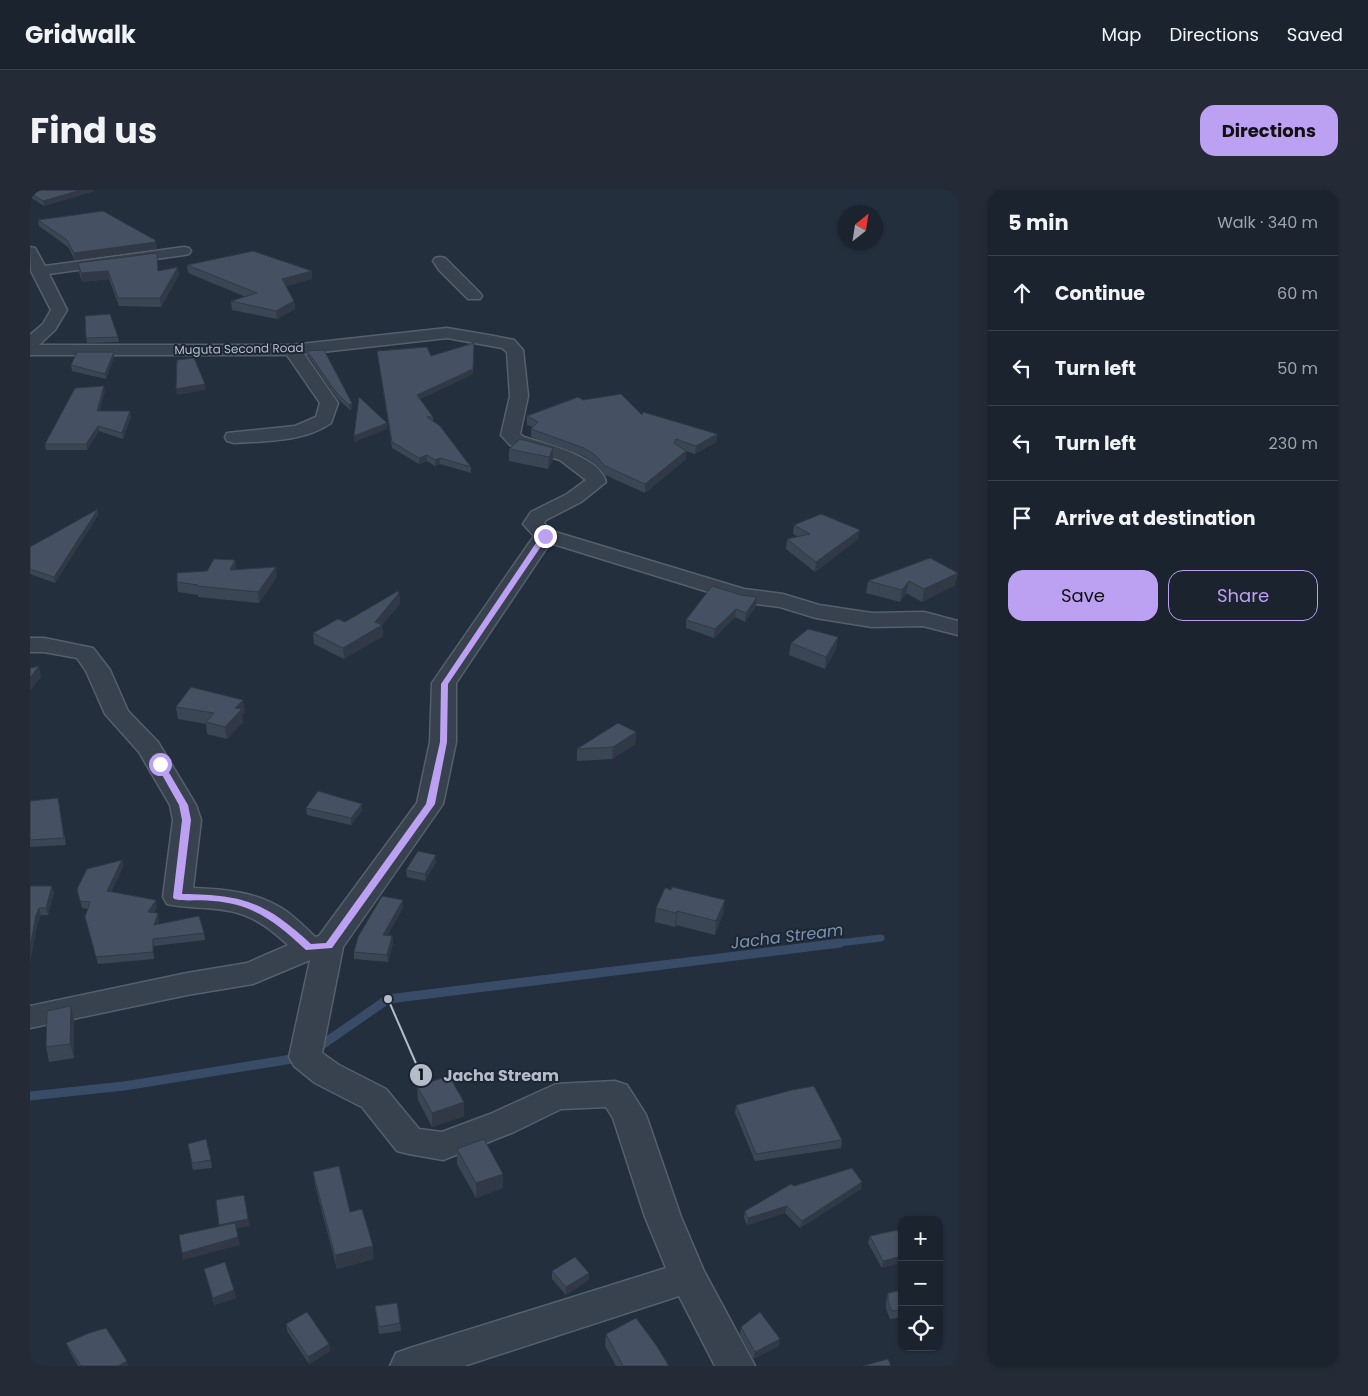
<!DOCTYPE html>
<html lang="en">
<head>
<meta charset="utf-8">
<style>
  body { margin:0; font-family:Poppins,sans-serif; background:#242b36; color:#f1f3f6 }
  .controls { position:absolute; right:15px; bottom:15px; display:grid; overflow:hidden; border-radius:10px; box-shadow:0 1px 4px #0004 }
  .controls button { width:45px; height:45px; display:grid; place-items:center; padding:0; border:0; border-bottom:1px solid #39404a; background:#1b232e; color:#f1f3f6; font:25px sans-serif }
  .compass { position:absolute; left:808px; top:15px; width:45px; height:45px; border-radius:50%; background:#1b232e; box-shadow:0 1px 4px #0004; rotate:30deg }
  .stop { position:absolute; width:15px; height:15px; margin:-11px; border:4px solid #bca0f2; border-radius:50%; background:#fff }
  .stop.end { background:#bca0f2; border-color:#fff; box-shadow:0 1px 5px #0008 }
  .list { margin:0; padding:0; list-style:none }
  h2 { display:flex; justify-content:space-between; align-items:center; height:65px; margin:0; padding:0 20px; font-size:21px }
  h2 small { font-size:16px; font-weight:400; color:#a0a4aa }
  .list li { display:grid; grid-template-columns:32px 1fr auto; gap:15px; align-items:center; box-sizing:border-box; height:75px; padding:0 20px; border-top:1px solid #39404a }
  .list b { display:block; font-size:19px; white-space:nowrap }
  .list em { font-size:16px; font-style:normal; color:#a0a4aa }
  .actions { display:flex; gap:10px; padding:15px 20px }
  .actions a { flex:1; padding:11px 0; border:1px solid #bca0f2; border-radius:15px; text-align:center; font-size:18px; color:#bca0f2 }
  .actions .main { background:#bca0f2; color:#111 }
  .icon { flex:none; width:28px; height:28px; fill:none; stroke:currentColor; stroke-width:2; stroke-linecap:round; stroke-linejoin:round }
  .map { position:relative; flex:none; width:928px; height:1176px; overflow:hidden; border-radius:15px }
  header { display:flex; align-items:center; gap:30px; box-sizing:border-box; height:70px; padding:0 25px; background:#1b232e; border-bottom:1px solid #39404a }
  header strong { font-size:24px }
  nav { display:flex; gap:28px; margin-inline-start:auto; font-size:18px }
  .intro { display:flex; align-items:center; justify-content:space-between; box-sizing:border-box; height:120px; padding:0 30px }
  h1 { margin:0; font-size:35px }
  .button { padding:12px 22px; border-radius:15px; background:#bca0f2; color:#111; font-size:18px; font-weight:700 }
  main { display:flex; gap:30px; padding:0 30px }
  aside { flex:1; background:#1b232e; border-radius:15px; box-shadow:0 1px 4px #0004 }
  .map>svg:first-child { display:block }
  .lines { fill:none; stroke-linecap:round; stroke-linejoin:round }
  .stream-far1 { stroke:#394c67; stroke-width:7 }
  .stream { stroke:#394c67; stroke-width:9 }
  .minor-casing { stroke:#565f6c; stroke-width:3 }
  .minor { fill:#38414e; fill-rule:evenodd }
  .wall { fill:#3b4654 }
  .shaded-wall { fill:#303945 }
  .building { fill:#455162; stroke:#303945 }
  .route { fill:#bca0f2 }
  .labels { text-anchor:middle; stroke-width:4; stroke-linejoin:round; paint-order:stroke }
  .far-street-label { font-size:12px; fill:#b4bcc9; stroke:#1d2633 }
  .water-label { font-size:16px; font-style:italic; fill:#7c92b1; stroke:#1d2633 }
  .leader { fill:none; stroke:#b4bcc9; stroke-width:2 }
  .callout-dot { fill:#b4bcc9; stroke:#1d2633; stroke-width:2 }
  .mark-label { font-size:15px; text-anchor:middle; font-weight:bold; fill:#111 }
  .callout-label { font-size:16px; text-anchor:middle; font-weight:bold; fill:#b4bcc9; stroke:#1d2633; stroke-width:4; stroke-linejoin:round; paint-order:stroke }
</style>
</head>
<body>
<header>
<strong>Gridwalk</strong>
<nav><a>Map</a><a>Directions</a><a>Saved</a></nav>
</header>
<div class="intro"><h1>Find us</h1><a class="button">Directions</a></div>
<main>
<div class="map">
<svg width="928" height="1176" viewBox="0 0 928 1176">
  <rect width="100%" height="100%" fill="#242f3e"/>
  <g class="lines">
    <path class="stream-far1" d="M800 754 851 748"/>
    <path class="stream" d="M286 859 358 809 810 753
      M0 906 94 896 268 868"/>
    <defs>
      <path id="minor" d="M0 57 5 58 15 76 154 57 159 58 161 61 159 64 154 65 19 84 37 120 25 140 9 155H262L417 138 464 146 484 150 493 160 498 206 490 244 494 247C515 254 570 266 576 292L551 312 516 330 514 333 522 341 714 399 753 404 789 415 842 423 894 422 928 431V445L893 436 842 437 786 428 750 417 711 412 520 353 426 493V552L413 614 313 757 292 863 309 875 356 899 389 939 412 942 460 924 526 894 585 891 597 895 616 925 651 1027 674 1081 725 1176H685L649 1106 434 1176H360L366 1163 380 1158 636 1078 615 1027 583 928 576 917 531 919 484 942 413 970 379 964 367 961 332 917 285 893 264 876 259 867 280 770 223 794 157 805 0 838V816L157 783 217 773 258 755C231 730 213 720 175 718 162 717 150 717 137 714L133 707 143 630 140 615 109 562 75 524 56 481 47 468 14 462H0V448H14L63 458 80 480 98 521 128 552 166 615 171 630 163 698C193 699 227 702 253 719 265 727 275 737 285 747L289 746 387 613 400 552 402 493 504 346 493 334 501 322 537 304 556 290 530 270 480 255 471 245 480 206 477 162 472 158 417 148 274 164 308 213 301 233C274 252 236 251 204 253L197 251 195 247 197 243 265 236 286 227 290 213 257 165H0V145L13 134 21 120 1 81Z
        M410 67 415 68 450 103 452 106 450 109H438L409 80 403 71 405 68Z"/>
    </defs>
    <use href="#minor" class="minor-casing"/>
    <use href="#minor" class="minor"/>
  </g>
  <path class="wall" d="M0 0 64 1 14 16 0 7Z
    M8 30 125 50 127 59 45 70 38 57 9 36Z
    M48 73 129 81 149 85 131 117 89 116 79 89 52 92 49 82Z
    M157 75 282 89 256 96 264 111 265 119 247 129 202 120 201 111 216 107 158 83Z
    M88 147 89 152 57 153 56 148Z
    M277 161 322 219 320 220 307 208 278 166Z
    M347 161 401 166 443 184 390 209 403 227V231L441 277V283L410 274 405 276 397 271 389 274 362 258Z
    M84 162V167L76 189 42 181 41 175Z
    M75 201 69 221 101 227 93 249 69 241 57 260H16L15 254Z
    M612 225 687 244 686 252 665 264 656 261V269L615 303 575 285 565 274 554 266 501 247V239L503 237 497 235V226Z
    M523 258V270L518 279 479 271V259Z
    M68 325 25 393 0 384V357Z
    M764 335 828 349 785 382 756 359 757 349 768 347 763 344Z
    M900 368 925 395 892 412 876 403 870 412 836 403 838 391Z
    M205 370 206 379 247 387 229 413 168 407V405L148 402 147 392Z
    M682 396 726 416 715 432 705 427 684 448 656 438V430Z
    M369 403 370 414 352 435 353 446 314 469 284 454 283 443 315 432Z
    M808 447 806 459 795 479 759 465 761 453Z
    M146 517 215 522 212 525 213 532 197 549 177 544 176 534 148 529Z
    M606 542 605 554 582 569 547 571V559Z
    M0 611 29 615 36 655 0 657Z
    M276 618 332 621 321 635 277 625Z
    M406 665V672L395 691 377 687 376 680Z
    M92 670 93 677 81 702 127 717 124 723 129 730 128 734 174 743 175 750 124 756V769L68 774 55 727 58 719 52 718 47 699Z
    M0 696 24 703 18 725H11L8 732Z
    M641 700 693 724 685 745 646 735 645 737 625 732 626 718Z
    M373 718 357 746H362L363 753 358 772 324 769V762Z
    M44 831V868L19 872 16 857Z
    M387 896 434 912V926L402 937 388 910Z
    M706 915 812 950 811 958 725 971 705 923Z
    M158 954 181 970 182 978 163 980Z
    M427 959 473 984V998L446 1008 427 974Z
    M283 982 320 1022 344 1069 307 1079 285 995Z
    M764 996 831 999 770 1038 755 1023 717 1035 714 1028 715 1021Z
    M867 1040 852 1078 838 1053 840 1046Z
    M174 1079 204 1100 206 1108 184 1115 176 1086Z
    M522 1081 559 1090 536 1105 522 1089Z
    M872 1100V1127L860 1129 856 1119V1110L858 1103Z
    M345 1116 370 1133 371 1141 349 1144Z
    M256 1134 299 1154 300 1161 279 1174 257 1141Z
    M711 1137 749 1156 723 1169 710 1144Z
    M576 1144 639 1176H586L575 1156Z
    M36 1153 98 1176H48L39 1160Z"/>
  <path class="shaded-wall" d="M51 0H64V1L14 16 13 11Z
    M126 52 127 59 45 70 44 63Z
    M148 77 149 85 131 117 130 108Z
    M78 81 79 89 52 92 51 83Z
    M282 81V89L253 97 252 89Z
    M264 111 265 119 247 129 246 121Z
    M444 153 443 184 387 210V205Z
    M84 162V167L76 189 75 184Z
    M175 194 176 200 147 205 146 199Z
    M74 196 75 201 68 227 67 221Z
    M322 213V219L320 220 319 215Z
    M100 221 101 227 93 249 92 243Z
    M357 233V239L324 252V246Z
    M68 236 69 241 57 260 56 254Z
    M687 244 686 252 665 264 666 256Z
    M523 258V270L518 279 519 267Z
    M656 261V269L615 303V294Z
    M397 265V271L389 274V268Z
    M410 268V274L405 276V270Z
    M68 319V325L25 393 24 387Z
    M830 340 828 349 785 382 786 372Z
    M205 370 206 380H200Z
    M246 377 247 387 229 413 228 402Z
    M928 383 925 395 892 412 894 399Z
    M879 391 876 403 870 412 872 400Z
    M369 403 370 414 352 435 353 446 314 469 313 458 345 432Z
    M727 407 726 416 715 432 716 423Z
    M706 419 705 427 684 448 685 439Z
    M808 447 806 459 795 479 796 467Z
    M9 476 11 487 0 501V488Z
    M213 510 215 522 212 525 213 532 197 549 195 537 205 518Z
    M606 542 605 554 582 569 583 557Z
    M332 614V621L321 635V628Z
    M406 665V672L395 691V684Z
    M92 670 93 677 78 708 77 701Z
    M22 696 24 703 18 725 16 718Z
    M126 710 127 717 119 730 118 722Z
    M373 710V718L354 752 353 745Z
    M695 710 693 724 685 745 686 731Z
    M9 718 11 725 8 732 0 773V757L6 725Z
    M647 721 646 735 645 737 646 723Z
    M128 723 129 730 125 742 124 735Z
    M362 746 363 753 358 772 357 765Z
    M123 749 124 756V769L123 762Z
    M41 816 44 831V868L40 854Z
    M434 912V926L402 937V923Z
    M473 984V998L446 1008V993Z
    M832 992 831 999 770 1038 772 1031Z
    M757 1016 755 1023 717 1035 718 1028Z
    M218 1029 220 1036 190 1042 189 1035Z
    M208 1047 210 1055 153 1070 152 1063Z
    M343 1056 344 1069 307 1079 305 1065Z
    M872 1066V1073L852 1078 853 1071Z
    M559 1083V1090L536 1105V1097Z
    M204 1100 206 1108 184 1115 183 1108Z
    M750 1149 749 1156 723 1169 725 1162Z
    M299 1154 300 1161 279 1174 278 1167Z
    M97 1171 98 1176H88Z"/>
  <path class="building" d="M0 0H51L13 11 0 3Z
    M73 21 125 50 126 52 44 63 37 50 8 30Z
    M223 61 282 81 252 89 264 111 246 121 201 111 227 103 157 75Z
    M127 63 128 81 148 77 130 108H88L78 81 51 83 48 73Z
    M80 124 88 147 56 148 55 126Z
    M444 153 443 179 387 205 403 227H397L410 236 441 277 410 268 405 270 397 265 389 268 362 252 347 161 397 157 401 166Z
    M294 160 322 213 319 215 306 202 277 161Z
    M47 162H84L75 184 41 175Z
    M164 168 175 194 146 199 147 170Z
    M74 196 67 221H100L92 243 68 236 56 254H15L45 198Z
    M591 204 612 225 613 222 687 244 666 256 646 249 644 253 656 261 615 294 575 276 565 265 554 258 501 239 508 232 497 226 548 207 553 210Z
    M329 207 357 233 324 246Z
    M490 249 523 258 519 267 479 259Z
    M68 319 24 387 0 379V357Z
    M791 324 830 340 786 372 757 349 780 344 764 335Z
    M900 368 928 383 894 399 879 391 872 400 838 391Z
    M184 369 205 370 200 380 246 377 228 402 167 396 168 395 147 392V383L177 381Z
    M682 396 711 405 727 407 716 423 706 419 685 439 656 430Z
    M368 401 369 403 345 432 352 435 313 458 283 443 308 429 315 432Z
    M778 439 808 447 796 467 761 453Z
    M9 476 0 488V478Z
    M161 497 213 510 205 518 212 519 195 537 176 532 184 523 146 517Z
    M588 533 606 542 583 557 547 559Z
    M288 601 332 614 321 628 276 618Z
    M28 608 34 648 0 650V611Z
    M388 661 406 665 395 684 376 680Z
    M92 670 77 701 126 710 118 722 128 723 124 735 169 726 174 743 123 749V762L66 767 55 727 60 712 50 711 47 699 57 679Z
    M0 696H22L16 718H9L6 725 0 757Z
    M642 697 695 710 686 731 647 721 646 723 626 718 635 698 641 700Z
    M352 706 373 710 353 745 362 746 357 765 324 762 328 747Z
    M41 816 40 854 16 857 17 821Z
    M419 886 434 912 402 923 387 896Z
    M784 896 812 950 726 964 706 915 762 900Z
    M176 949 181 970 162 973 158 954Z
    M454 949 473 984 446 993 427 959Z
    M309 976 320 1022 332 1019 343 1056 305 1065 283 982Z
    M822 978 832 992 772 1031 757 1016 718 1028 715 1021 761 994 764 996Z
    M214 1005 218 1029 189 1035 186 1010Z
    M205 1033 208 1047 152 1063 149 1045Z
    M867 1040 872 1047V1066L853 1071 840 1046Z
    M545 1067 559 1083 536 1097 522 1081Z
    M195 1072 204 1100 183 1108 174 1079Z
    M872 1100V1120L862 1121 858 1112V1103Z
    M367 1113 370 1133 349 1137 345 1116Z
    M277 1122 299 1154 278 1167 256 1134Z
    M730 1122 750 1149 725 1162 711 1137Z
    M606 1128 626 1155 639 1176H593L576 1144Z
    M76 1138 97 1171 88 1176H51L36 1153 59 1143Z
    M858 1169 861 1176H832Z"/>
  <path class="route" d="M512 344 518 346 418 494 417 552 405 614 302 758 276 760C247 733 224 714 183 711 170 709 156 712 144 709L143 707 152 630 149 615 126 574 130 571 134 574 158 615 161 630 152 704C215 705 235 712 281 754L296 753 396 614 410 552 411 494Z"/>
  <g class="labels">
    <g class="far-street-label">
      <text transform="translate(209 159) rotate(-1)" y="4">Muguta Second Road</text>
    </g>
    <g class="water-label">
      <text transform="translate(757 746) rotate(-7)" y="6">Jacha Stream</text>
    </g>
  </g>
  <path class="leader" d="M358 809L391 885"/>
  <g class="callout-dot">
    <circle cx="358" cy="809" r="5"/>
    <circle cx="391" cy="885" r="12"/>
  </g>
  <g class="mark-label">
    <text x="391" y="890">1</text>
  </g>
  <g class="callout-label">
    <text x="471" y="891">Jacha Stream</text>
  </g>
</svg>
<div class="controls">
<button>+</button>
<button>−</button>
<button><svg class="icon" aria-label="locate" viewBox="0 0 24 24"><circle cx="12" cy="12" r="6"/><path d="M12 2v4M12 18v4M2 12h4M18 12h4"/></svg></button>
</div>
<svg class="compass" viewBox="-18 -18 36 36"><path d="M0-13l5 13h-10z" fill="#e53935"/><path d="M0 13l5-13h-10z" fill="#a0a4aa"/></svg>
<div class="stop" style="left:130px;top:574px"></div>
<div class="stop end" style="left:515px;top:346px"></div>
</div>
<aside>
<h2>5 min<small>Walk · 340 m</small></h2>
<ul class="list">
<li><svg class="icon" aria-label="ahead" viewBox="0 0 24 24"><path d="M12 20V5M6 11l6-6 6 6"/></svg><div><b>Continue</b></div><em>60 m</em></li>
<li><svg class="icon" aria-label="left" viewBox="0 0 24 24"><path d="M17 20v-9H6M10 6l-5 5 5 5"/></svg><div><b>Turn left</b></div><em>50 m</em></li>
<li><svg class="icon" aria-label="left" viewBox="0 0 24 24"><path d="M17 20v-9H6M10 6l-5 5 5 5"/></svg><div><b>Turn left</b></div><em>230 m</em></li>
<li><svg class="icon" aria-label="arrive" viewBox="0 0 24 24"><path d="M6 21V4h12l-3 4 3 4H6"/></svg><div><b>Arrive at destination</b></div></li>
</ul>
<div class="actions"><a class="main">Save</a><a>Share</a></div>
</aside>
</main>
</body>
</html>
